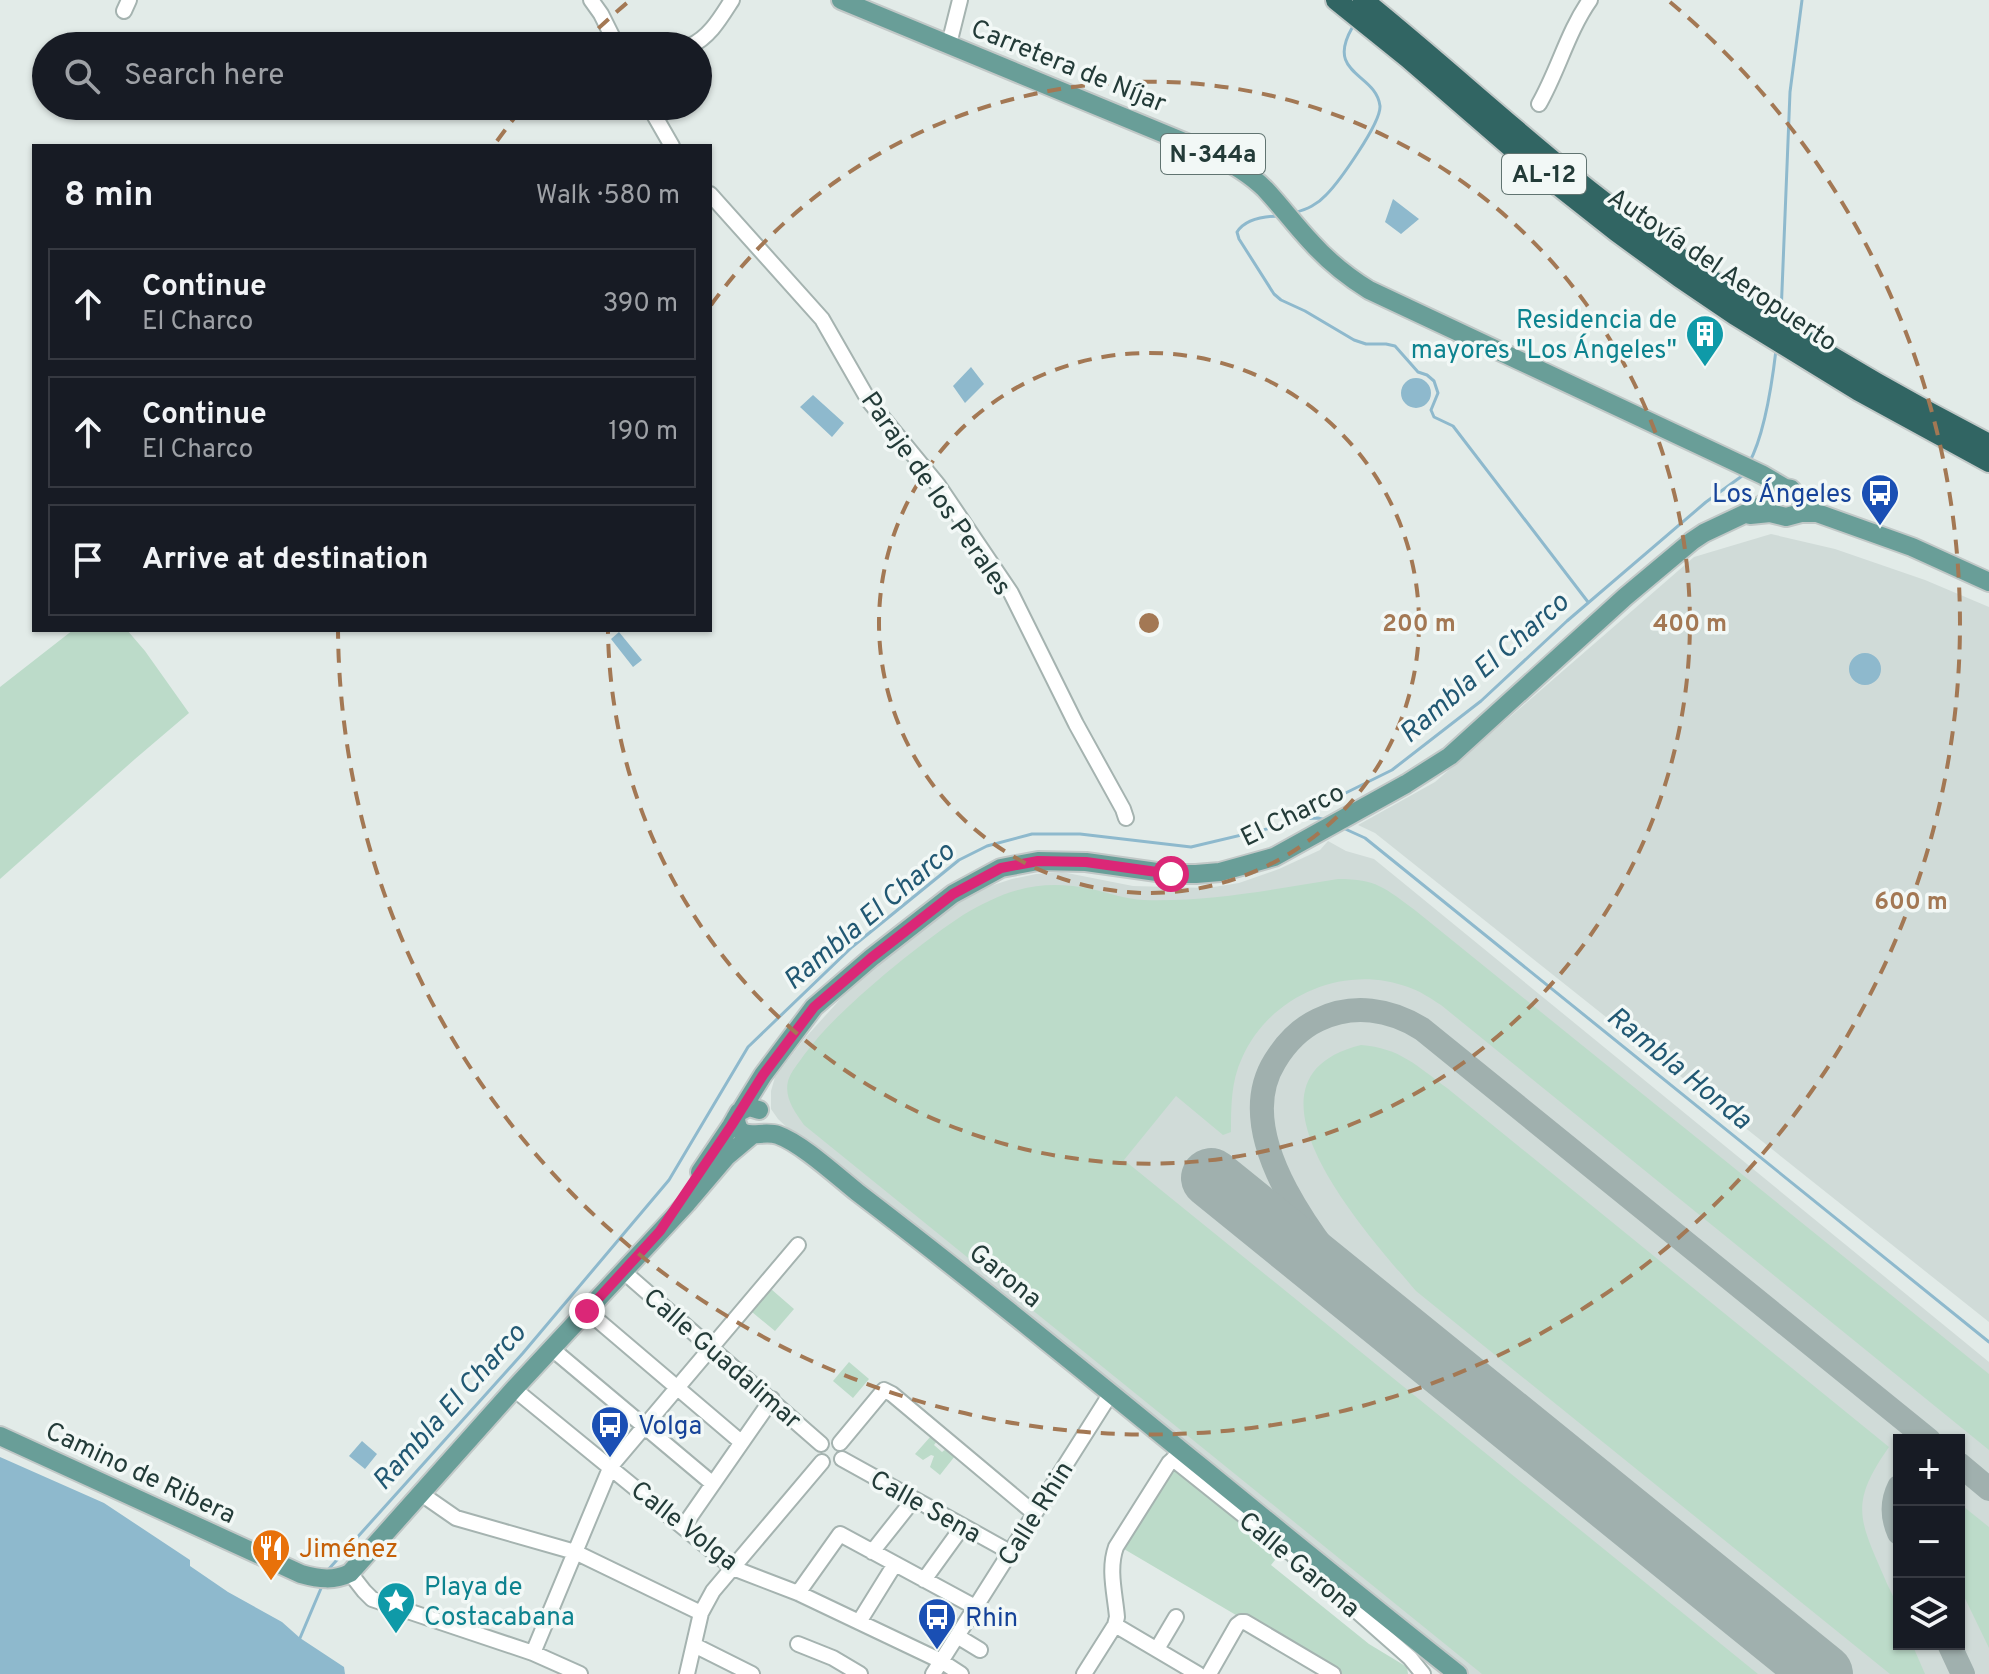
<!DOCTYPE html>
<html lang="en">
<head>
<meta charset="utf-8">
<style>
  body { margin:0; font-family:Overpass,sans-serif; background:#20242c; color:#f1f3f6 }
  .controls { position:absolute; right:24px; bottom:24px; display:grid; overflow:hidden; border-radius:0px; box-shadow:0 2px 6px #0004 }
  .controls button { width:72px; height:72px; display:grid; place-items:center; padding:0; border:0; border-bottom:2px solid #363941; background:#171b24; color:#f1f3f6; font:40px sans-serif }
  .stop { position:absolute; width:24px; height:24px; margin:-18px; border:6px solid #db2777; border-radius:50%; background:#fff }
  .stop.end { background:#db2777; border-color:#fff; box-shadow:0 2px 8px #0008 }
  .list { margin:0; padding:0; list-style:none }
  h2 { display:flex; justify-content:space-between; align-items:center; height:104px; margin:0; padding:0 32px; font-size:34px }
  h2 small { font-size:26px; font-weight:400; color:#9ea1a6 }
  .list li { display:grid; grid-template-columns:52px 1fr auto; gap:24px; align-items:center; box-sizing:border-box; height:112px; margin:0 16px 16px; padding:0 16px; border:2px solid #363941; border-radius:0px }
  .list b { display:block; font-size:30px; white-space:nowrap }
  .list p { margin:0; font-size:26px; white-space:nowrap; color:#9ea1a6 }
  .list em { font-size:26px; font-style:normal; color:#9ea1a6 }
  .icon { flex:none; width:44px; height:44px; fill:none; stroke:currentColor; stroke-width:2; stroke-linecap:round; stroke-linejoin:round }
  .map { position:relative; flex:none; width:1989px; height:1674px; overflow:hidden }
  .search { position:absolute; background:#171b24; box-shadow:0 2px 6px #0004; left:32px; top:32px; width:680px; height:88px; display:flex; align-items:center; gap:20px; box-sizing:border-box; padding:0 28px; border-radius:44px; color:#9ea1a6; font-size:30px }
  .panel { position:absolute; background:#171b24; box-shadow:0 2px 6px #0004; left:32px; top:144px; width:680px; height:488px; border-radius:0px }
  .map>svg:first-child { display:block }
  .built { fill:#d0dbd8; fill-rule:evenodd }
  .green { fill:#bcdbc9 }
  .water { fill:#8eb9cd }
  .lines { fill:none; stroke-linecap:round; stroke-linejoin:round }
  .stream { stroke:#8eb9cd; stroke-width:3 }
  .taxiway { stroke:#a0b0ae; stroke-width:24 }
  .runway { stroke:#a0b0ae; stroke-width:60 }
  .minor-casing { stroke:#a5b3b0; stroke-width:18 }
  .major-casing { stroke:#c1c8c7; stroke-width:22 }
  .highway-casing { stroke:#c1c8c7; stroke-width:24 }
  .minor { stroke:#fff; stroke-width:14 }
  .major { stroke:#699e98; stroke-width:18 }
  .highway { stroke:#316563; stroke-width:20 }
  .route { stroke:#db2777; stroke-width:10 }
  .ring { fill:none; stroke:#a37854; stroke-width:4; stroke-dasharray:14 10 }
  .labels { text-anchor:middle; stroke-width:7; stroke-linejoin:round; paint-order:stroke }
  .shield { fill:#f2f8f6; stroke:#617471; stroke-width:2 }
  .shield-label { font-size:24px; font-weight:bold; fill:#233b38 }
  .street-label { font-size:26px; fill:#233b38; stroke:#f2f8f6 }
  .culture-label { font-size:26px; fill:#0d838f; stroke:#f2f8f6; text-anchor:end }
  .transit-label { font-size:26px; fill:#164399; stroke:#f2f8f6; text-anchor:start }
  .food-label { font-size:26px; fill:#c56008; stroke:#f2f8f6; text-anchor:start }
  .water-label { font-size:28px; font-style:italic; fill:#215873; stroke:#f2f8f6 }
  .centre { fill:#a37854; stroke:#f2f8f6; stroke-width:4 }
  .ring-label { font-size:24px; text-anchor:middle; font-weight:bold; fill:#a37854; stroke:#f2f8f6; stroke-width:7; stroke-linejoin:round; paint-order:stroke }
</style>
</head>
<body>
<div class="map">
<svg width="1989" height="1674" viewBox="0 0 1989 1674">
  <rect width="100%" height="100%" fill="#e2ebe8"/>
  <path class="built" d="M1771 534 1835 549 1925 580 1989 607V1322L1375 833 1358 825 1435 782 1694 557Z
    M1328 841 1346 851 1374 859 1989 1362V1674H1460L797 1137 778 1119 771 1109V1091L775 1077 805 1038 874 962 969 896 987 887 1012 879 1036 874 1062 872 1133 886 1207 888 1239 883 1279 869 1320 850ZM1899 1440H1959V1644H1899Z"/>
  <path class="green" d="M73 630H127L145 651 189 713 135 759 0 879V687Z
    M1338 879C1377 879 1385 888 1416 911L1989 1374V1450L1441 1005C1430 998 1420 991 1408 987 1344 963 1269 996 1242 1058 1231 1081 1231 1107 1231 1132L1223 1135 1176 1096 1124 1160 1758 1674H1482L804 1125C795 1112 784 1098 788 1081 791 1071 798 1064 804 1055 827 1024 856 999 885 974 910 953 936 933 963 915 980 905 999 895 1018 890 1042 883 1067 884 1091 889 1109 893 1126 899 1144 900 1210 902 1274 889 1338 879Z
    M1361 1045C1400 1048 1417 1066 1447 1088L1889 1447C1849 1504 1859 1519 1885 1579 1889 1589 1897 1602 1899 1613 1901 1622 1899 1634 1899 1644H1912L1925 1674H1890L1416 1291C1371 1238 1223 1079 1361 1045Z
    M771 1289 794 1309 775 1331 752 1312Z
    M849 1362 869 1379 853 1398 833 1381Z
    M931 1436 937 1441 934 1445 942 1452 946 1449 955 1456 940 1475 930 1467 934 1456 931 1455 923 1460 915 1454Z
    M1176 1471 1179 1472 1279 1555 1271 1565 1369 1644 1407 1667 1408 1674H1336L1124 1549 1168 1475Z
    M1959 1503 1989 1527V1648L1959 1586Z"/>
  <path class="water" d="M1393 199 1419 219 1401 234 1385 222Z
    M971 367 984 384 965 403 953 386Z
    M1401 393a15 15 0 1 1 30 0a15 15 0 1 1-30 0Z
    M813 395 844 423 832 437 800 407Z
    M619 632 642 660 633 667 611 639Z
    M1849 669a16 16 0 1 1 32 0a16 16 0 1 1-32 0Z
    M362 1441 377 1454 365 1469 349 1456Z
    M0 1457 104 1503 190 1560V1566L228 1592 282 1622 300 1638 344 1667 345 1674H0Z"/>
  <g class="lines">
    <path class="stream" d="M1294 213C1307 209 1317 205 1326 195 1339 182 1381 123 1380 106 1376 73 1325 75 1352 28
      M1281 216C1266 216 1246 218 1237 232L1239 239 1274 294 1281 300 1305 311 1354 340 1366 344H1386L1395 346 1418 372 1427 375 1434 381 1438 393 1431 410 1434 417 1453 426 1588 602
      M1781 315 1790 92 1802 0
      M1749 463C1765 434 1772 384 1776 350
      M1298 819 1318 818 1326 820
      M1343 828 1365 838 1989 1342
      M327 1571 523 1353 669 1180 748 1047 852 947 959 860 987 846 1032 834H1080L1191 847 1279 826 1392 770 1481 701 1567 621 1706 502 1742 476 1744 473
      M300 1638 322 1586"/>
    <path class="taxiway" d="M1374 1311C1326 1254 1226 1139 1275 1061 1286 1043 1299 1029 1318 1020 1353 1003 1390 1009 1422 1029L1929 1440
      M1959 1464 1989 1489
      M1899 1487C1891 1503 1892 1517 1899 1533
      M1949 1644 1963 1674"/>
    <path class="runway" d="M1211 1178 1823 1674"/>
    <defs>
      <path id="minor" d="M591 0 601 14 617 46
        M124 11 129 0
        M949 44 960 0
        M690 46C710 37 721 17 732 0
        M1539 104C1558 71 1568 31 1590 0
        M649 106 672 146
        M710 194 822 319 869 401 938 485 1011 593 1076 724 1123 809 1126 818
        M624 1272 821 1444
        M587 1311 741 1442
        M551 1348 713 1484
        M514 1389 733 1568 798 1593 941 1661 961 1674
        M840 1443 884 1390 892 1394 1034 1513
        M842 1459 1010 1552
        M1173 1459 1292 1554 1410 1658 1423 1674
        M420 1493 456 1518 575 1552 701 1613
        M683 1527 772 1399
        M872 1552 914 1499
        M350 1573 364 1591 372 1599 533 1653 580 1674
        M924 1580 963 1526
        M798 1593 840 1534 975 1607
        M859 1622 895 1564
        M1115 1625 1198 1674
        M957 1636 980 1650
        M798 1644 833 1658 860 1674
        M694 1645 752 1674
        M1157 1649 1176 1617
        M533 1653 611 1466 798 1245
        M687 1674 701 1613 713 1591 822 1462
        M933 1674 1111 1393
        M1084 1674 1115 1625 1117 1617C1115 1594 1108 1569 1116 1547L1169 1463 1180 1453
        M1209 1674 1237 1625 1241 1622H1245L1333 1674"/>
      <path id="major" d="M841 0 1213 154C1232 164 1250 174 1265 189 1281 206 1295 225 1311 242 1328 261 1348 277 1369 290L1763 475 1785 488 1791 489 1802 502 1817 513 1912 547 1989 582
        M1750 515 1770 513 1786 517 1801 513H1817
        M742 1109 763 1075 814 1007 871 958 953 894 1001 868 1038 861 1086 862 1171 874H1196L1220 872 1274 857 1406 784 1450 756 1625 597 1692 541 1704 533 1761 506 1769 500
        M736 1117C737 1145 761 1129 778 1135 801 1143 837 1176 857 1192 1061 1348 1256 1515 1458 1674
        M700 1172 731 1126 739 1112 749 1107 759 1110
        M0 1436 301 1574C319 1579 334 1581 350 1573L514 1389 687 1203 727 1156 752 1135"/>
      <path id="highway" d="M1336 0 1408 58 1527 161 1617 232 1679 277 1735 315 1859 391 1989 462
        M1363 0C1440 62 1513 130 1590 191 1713 288 1849 372 1989 444"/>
    </defs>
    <use href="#minor" class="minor-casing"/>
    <use href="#major" class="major-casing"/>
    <use href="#highway" class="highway-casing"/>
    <use href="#minor" class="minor"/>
    <use href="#major" class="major"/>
    <use href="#highway" class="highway"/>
  </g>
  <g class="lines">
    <path class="route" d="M587 1311 660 1231 731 1126 763 1075 814 1007 871 958 953 894 1001 868 1038 861 1086 862 1171 874"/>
  </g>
  <g class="ring">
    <circle cx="1149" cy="623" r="270"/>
    <path d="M711 305A541 541 0 1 1 608 632"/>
    <path d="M497 141A811 811 0 0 1 523 107M581 45A811 811 0 0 1 628 2M1670 2A811 811 0 1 1 338 630"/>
  </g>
  <defs>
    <symbol id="building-pin" viewBox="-11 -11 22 30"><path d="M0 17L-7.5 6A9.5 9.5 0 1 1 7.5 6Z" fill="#0f9aa8" stroke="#f2f8f6"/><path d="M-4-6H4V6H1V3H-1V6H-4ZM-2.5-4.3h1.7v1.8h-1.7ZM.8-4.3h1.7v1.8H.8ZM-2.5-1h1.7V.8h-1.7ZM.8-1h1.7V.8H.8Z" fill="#fff"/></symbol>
    <symbol id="bus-pin" viewBox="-11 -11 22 30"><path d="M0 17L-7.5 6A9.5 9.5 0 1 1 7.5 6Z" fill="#1a4fb4" stroke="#f2f8f6"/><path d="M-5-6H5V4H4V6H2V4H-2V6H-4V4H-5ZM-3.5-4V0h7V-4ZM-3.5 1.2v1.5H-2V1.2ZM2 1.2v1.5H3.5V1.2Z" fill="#fff"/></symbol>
    <symbol id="restaurant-pin" viewBox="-11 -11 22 30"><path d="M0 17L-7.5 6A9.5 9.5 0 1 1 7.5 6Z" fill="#e8710a" stroke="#f2f8f6"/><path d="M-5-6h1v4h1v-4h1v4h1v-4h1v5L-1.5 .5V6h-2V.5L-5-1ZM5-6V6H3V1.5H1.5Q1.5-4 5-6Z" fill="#fff"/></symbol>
    <symbol id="sight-pin" viewBox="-11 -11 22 30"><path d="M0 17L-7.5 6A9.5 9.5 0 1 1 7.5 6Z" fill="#0f9aa8" stroke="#f2f8f6"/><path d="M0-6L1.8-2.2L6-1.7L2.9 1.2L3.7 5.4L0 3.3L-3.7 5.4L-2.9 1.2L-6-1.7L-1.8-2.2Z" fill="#fff"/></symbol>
  </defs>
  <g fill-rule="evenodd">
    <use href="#building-pin" x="1683" y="312" width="44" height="60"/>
    <use href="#bus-pin" x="1858" y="471" width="44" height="60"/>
    <use href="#bus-pin" x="588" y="1403" width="44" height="60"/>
    <use href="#restaurant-pin" x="249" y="1526" width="44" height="60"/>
    <use href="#sight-pin" x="374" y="1579" width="44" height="60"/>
    <use href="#bus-pin" x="915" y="1595" width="44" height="60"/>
  </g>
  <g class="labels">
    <g class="shield">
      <rect x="1161" y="134" width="104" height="40" rx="6"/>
      <rect x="1502" y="154" width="84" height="40" rx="6"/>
    </g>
    <g class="shield-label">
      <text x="1213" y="162">N-344a</text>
      <text x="1544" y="182">AL-12</text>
    </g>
    <g class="street-label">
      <text transform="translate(1069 65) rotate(22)" y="9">Carretera de Níjar</text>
      <text transform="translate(1723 269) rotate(34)" y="9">Autovía del Aeropuerto</text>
      <text transform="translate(937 493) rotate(55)" y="9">Paraje de los Perales</text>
      <text transform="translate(1292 814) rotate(-26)" y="9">El Charco</text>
      <text transform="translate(1006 1275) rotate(39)" y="9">Garona</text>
      <text transform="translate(723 1358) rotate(41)" y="9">Calle Guadalimar</text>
      <text transform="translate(141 1472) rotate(25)" y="9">Camino de Ribera</text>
      <text transform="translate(926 1506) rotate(29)" y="9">Calle Sena</text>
      <text transform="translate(1035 1513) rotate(-58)" y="9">Calle Rhin</text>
      <text transform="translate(685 1525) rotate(38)" y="9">Calle Volga</text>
      <text transform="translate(1300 1564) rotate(40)" y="9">Calle Garona</text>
    </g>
    <g class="culture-label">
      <text x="1677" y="328">Residencia de<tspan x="1677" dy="30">mayores "Los Ángeles"</tspan></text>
      <text x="424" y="1595" text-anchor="start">Playa de<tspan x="424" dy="30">Costacabana</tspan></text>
    </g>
    <g class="transit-label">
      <text x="1852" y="502" text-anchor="end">Los Ángeles</text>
      <text x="638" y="1434">Volga</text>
      <text x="965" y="1626">Rhin</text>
    </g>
    <g class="food-label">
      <text x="299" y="1557">Jiménez</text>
    </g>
    <g class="water-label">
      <text transform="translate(1483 667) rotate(-41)" y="10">Rambla El Charco</text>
      <text transform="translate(868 915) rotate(-40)" y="10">Rambla El Charco</text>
      <text transform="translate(1680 1067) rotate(39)" y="10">Rambla Honda</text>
      <text transform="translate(448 1406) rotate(-48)" y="10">Rambla El Charco</text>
    </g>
  </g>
  <circle cx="1149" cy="623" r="12" class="centre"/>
  <g class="ring-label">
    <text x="1419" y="631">200 m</text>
    <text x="1690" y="631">400 m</text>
    <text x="1911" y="909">600 m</text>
  </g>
</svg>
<div class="controls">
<button>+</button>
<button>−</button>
<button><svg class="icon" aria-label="layers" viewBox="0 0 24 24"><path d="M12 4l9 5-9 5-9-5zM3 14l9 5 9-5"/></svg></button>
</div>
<div class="stop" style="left:1171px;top:874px"></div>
<div class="stop end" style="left:587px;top:1311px"></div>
<div class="search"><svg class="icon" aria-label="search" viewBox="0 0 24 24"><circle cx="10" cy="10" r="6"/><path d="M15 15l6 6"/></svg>Search here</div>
<section class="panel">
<h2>8 min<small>Walk · 580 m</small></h2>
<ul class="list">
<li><svg class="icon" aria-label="ahead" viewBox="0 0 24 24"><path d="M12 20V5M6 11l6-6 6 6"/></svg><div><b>Continue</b><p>El Charco</p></div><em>390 m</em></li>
<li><svg class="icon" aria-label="ahead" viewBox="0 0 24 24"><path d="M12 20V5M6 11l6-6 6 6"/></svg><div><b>Continue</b><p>El Charco</p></div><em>190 m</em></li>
<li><svg class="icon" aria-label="arrive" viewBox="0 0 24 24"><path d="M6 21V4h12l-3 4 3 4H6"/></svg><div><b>Arrive at destination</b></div></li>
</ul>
</section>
</div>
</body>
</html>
